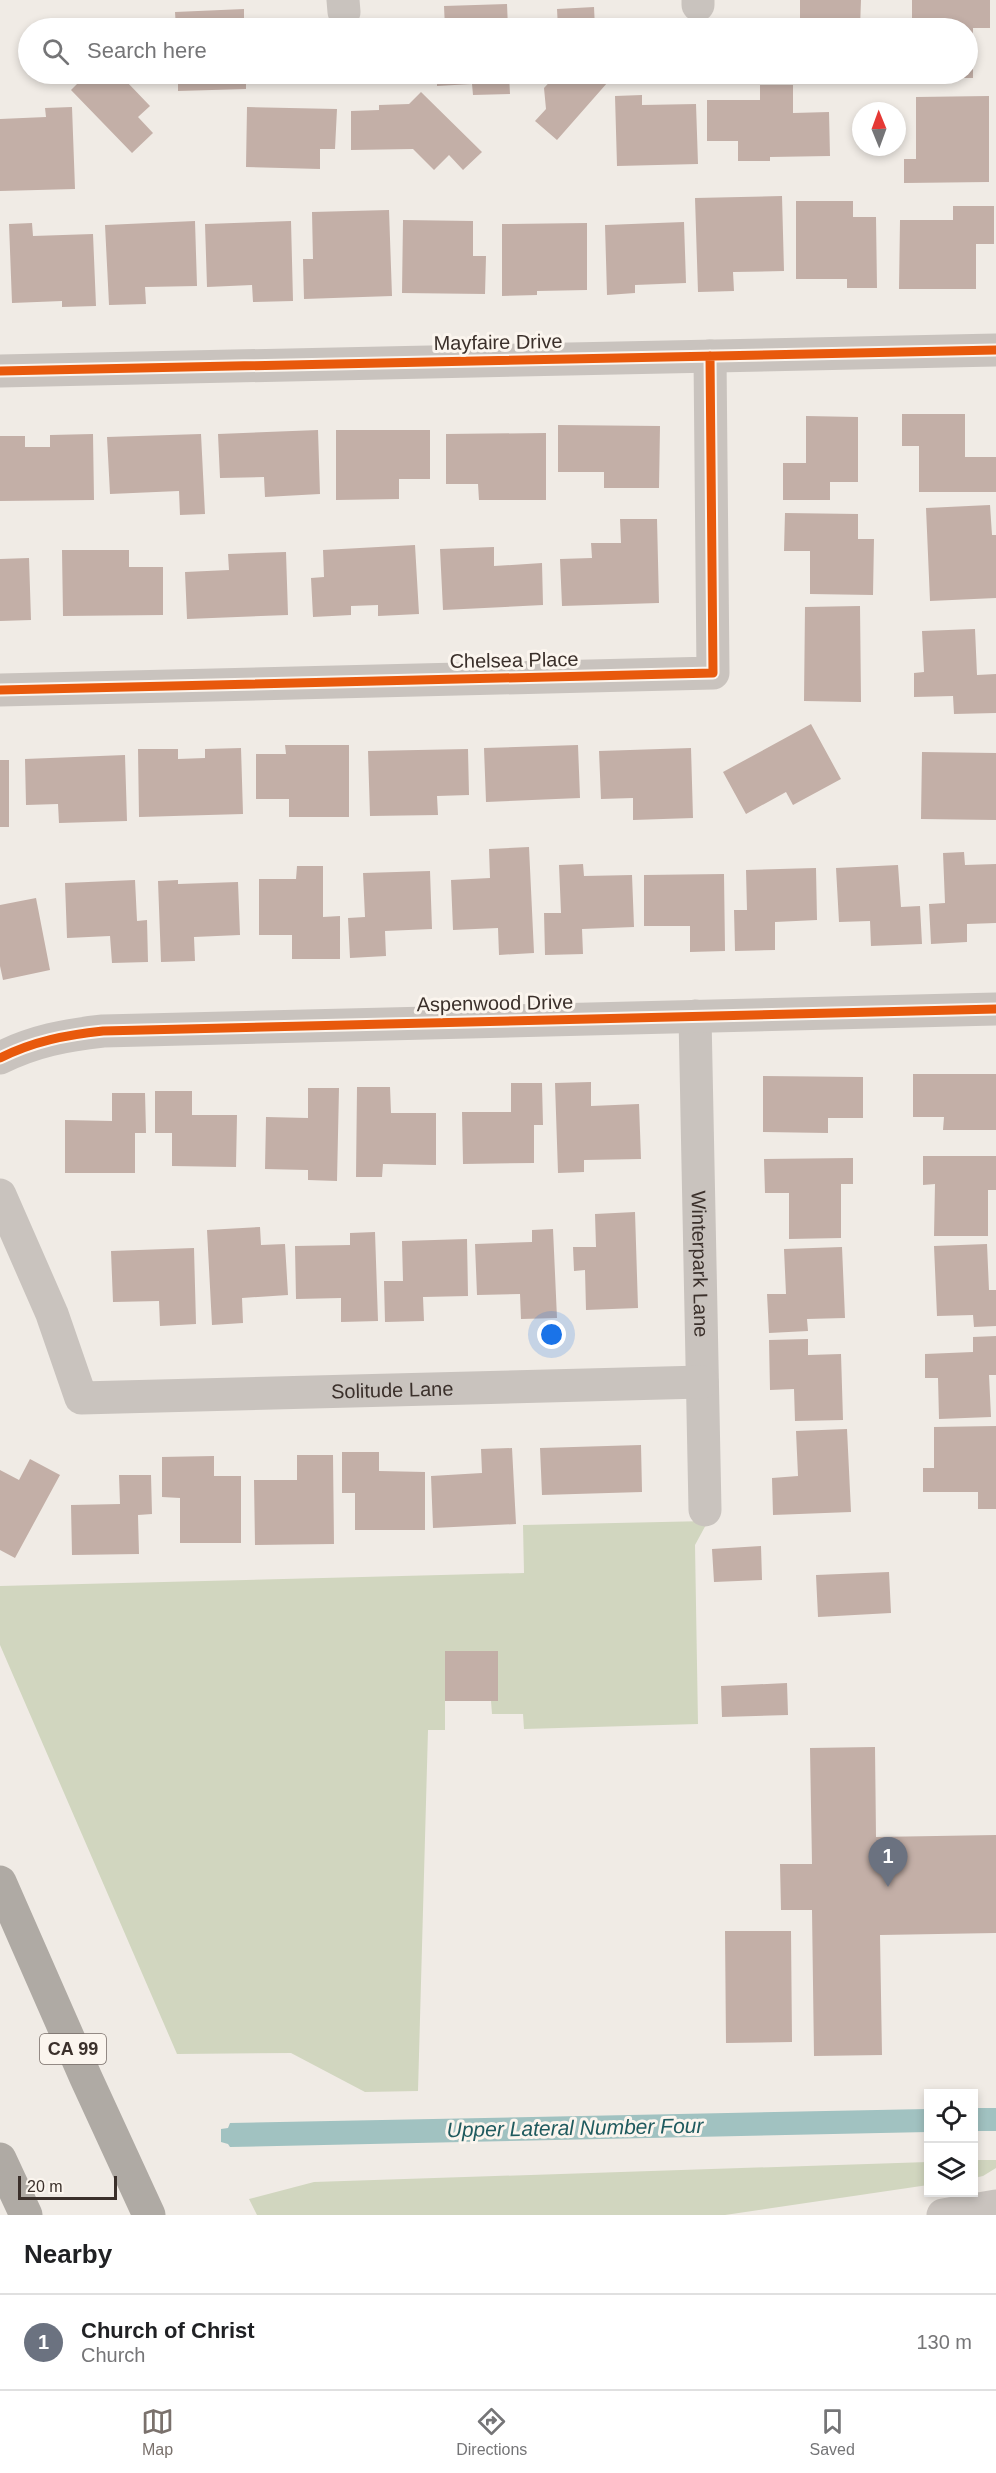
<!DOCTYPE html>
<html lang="en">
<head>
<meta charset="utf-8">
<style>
  body { margin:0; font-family:Helvetica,sans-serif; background:#f6f6f6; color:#202124 }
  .controls { position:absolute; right:18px; bottom:18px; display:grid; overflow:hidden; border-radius:0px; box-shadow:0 3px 9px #0003 }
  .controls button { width:54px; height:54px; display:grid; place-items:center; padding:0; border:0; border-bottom:2px solid #e0e0e0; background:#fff; color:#202124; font:30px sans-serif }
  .compass { position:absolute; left:852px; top:102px; width:54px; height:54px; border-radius:50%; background:#fff; box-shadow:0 3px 9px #0003; rotate:359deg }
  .scale { position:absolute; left:18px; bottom:15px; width:99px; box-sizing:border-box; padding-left:6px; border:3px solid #3b302b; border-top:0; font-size:16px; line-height:21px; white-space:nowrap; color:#3b302b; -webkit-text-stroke:4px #fbf5ee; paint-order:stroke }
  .you { position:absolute; left:552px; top:1335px; width:21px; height:21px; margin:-15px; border:4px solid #fff; border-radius:50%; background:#1a73e8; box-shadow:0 0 0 9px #1a73e833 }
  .badge { display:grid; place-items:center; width:39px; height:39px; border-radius:50%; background:#7a716c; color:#fff; font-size:20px; font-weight:700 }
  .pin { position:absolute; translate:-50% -50px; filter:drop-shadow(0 2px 3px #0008) }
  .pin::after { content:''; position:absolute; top:32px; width:21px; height:18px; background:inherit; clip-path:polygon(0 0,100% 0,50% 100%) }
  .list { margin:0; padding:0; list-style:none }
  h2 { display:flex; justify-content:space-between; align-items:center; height:78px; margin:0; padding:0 24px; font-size:26px }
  h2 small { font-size:20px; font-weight:400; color:#757577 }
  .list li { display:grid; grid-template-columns:39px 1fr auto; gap:18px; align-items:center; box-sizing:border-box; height:96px; padding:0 24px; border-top:2px solid #e0e0e0 }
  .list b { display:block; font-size:22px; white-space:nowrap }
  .list p { margin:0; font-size:20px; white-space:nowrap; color:#757577 }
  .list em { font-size:20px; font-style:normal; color:#757577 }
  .icon { flex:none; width:33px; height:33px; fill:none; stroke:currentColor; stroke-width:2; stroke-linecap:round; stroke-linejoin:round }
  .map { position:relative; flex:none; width:996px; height:2215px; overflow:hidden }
  .search { position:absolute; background:#fff; box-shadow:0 3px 9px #0003; left:18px; right:18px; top:18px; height:66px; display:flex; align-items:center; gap:15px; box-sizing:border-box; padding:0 21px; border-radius:33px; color:#757577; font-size:22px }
  .sheet { height:174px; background:#fff }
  nav { display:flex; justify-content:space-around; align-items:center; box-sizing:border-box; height:84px; border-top:2px solid #e0e0e0; background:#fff; font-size:16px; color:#757577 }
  nav a { display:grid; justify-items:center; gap:3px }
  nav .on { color:#7a716c }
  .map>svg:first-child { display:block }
  .green { fill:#d1d6bf }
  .water { fill:#a1c2c1 }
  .building { fill:#c3afa7 }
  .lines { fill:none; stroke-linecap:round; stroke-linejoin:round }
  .minor { stroke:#c9c3be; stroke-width:33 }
  .highway { stroke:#afaaa4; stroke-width:33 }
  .cycleway-casing { stroke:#fbf5ee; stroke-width:13 }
  .cycleway { stroke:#e8590c; stroke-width:9 }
  .labels { text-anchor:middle; stroke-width:6; stroke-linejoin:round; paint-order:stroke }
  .shield { fill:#fbf5ee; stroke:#756b66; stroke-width:1.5 }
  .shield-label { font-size:18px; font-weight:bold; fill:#3b302b }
  .street-label { font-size:20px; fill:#3b302b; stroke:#fbf5ee }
  .water-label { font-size:21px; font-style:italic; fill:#1f5a5e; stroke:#fbf5ee }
</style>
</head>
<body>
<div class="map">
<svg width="996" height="2215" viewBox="0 0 996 2215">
  <rect width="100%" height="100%" fill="#f0ebe5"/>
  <path class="green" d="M708 1521 695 1545 698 1724 524 1729 523 1714H492L491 1701H498V1651H445V1730H428L418 2091 365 2092 291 2053 177 2054 0 1645V1586L524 1573 523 1525Z
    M974 2160H996V2168L983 2176 974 2178Z
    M928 2162V2185L725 2215H257L249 2199 314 2182Z"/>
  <path class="water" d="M974 2108H996V2131H974Z
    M928 2109V2132L230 2147 228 2144 221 2142V2129L228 2128 230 2123Z"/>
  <path class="building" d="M800 0H861L860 28H800Z
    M912 0H990V28H973V78H894V74H968V28H912Z
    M507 4 508 28H445L444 6Z
    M594 7 595 28H558L557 9Z
    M244 9V28H176L175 12Z
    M87 22H127V28H87Z
    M87 74H127V82L150 106 138 117 153 133 132 153 71 90Z
    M178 74H246V89L178 91Z
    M437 74H509L510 94 473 95 472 84 437 86Z
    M557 74H615L557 140 535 121 546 109 544 88Z
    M806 74H859V77L806 76Z
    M760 85H793V113L829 112 830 156 770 157V161H738V141H707V100H760Z
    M421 92 482 152 463 170 449 155 434 170 413 149 351 150V111L379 110V105L409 104Z
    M642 95V105L696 104 698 164 617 166 615 96Z
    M989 96V182L904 183V159H916V97Z
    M72 107 75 189 0 191V119L46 117 45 108Z
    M247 107 337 109 335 149H320V169L246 167Z
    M782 196 784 271 733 272 734 291 698 292 695 198Z
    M796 201H853V217H876L877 288H847V279H796Z
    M953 206H994V244H976V289H899L900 220H953Z
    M389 210 392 296 304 299 303 259H313L312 212Z
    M403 220 473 221V256H486L485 294 402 293Z
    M195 221 197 286 145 287 146 304 109 305 105 225Z
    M291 221 293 301 253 302 252 285 207 287 205 224Z
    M684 222 686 283 635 285V293L607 295 605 225Z
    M32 223 33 236 93 234 96 306 62 307V301L12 303 9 224Z
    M587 223V290L537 291V295L502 296V224Z
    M902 414H965V457H996V492H919V446H902Z
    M806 416 858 417V482H830V500H783V463H806Z
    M558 425 660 426 659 488H604V472H558Z
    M318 430 320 494 265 497 264 477 220 478 218 434Z
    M336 430H430V479H399V499L336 500Z
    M546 433V500H479L478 484H446V434Z
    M93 434 94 500 0 501V436H25V447H50V435Z
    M201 434 205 514 180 515 179 491 110 494 107 437Z
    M990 505 992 535H996V598L930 601 926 508Z
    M785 513 858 514V539H874L873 595 810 594V551H784Z
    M620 519H657L659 603 562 606 560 559 592 558 591 543H621Z
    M415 545 419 614 378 616V605L351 606V615L313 617 311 578 324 577 323 550Z
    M494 547V566L542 563 543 605 443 610 440 549Z
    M62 550H129V567H163V615L63 616Z
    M286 552 288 615 187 619 185 572 229 570 228 554Z
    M29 558 31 620 0 621V559Z
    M860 606 861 702 804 701 805 607Z
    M975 629 977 675 996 674V713L954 714 953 696 914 697V673L924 672 922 631Z
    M811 724 841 779 793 805 786 792 746 814 723 772Z
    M285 745H349V817H289V799H256V754H286Z
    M578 745 580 798 486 802 484 748Z
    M241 748 243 814 139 817 138 749H178V759L205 758V749Z
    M691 748 693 818 633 820V798L601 799 599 751Z
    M468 749 469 795 437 796 438 815 370 816 368 751Z
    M922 752 996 753V820L921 819Z
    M125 755 127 821 59 823 58 804 26 805 25 759Z
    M0 760H9V827H0Z
    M529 847 534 953 499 955 498 928 453 930 451 880 490 878 489 849Z
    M964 852 965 865 996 864V923L967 924V942L931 944 929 904 945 903 943 853Z
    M583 864 584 876 632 875 634 927 582 929 583 954 545 955 544 913H561L559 865Z
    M898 865 901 907 920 906 922 944 871 946 870 921 839 922 836 868Z
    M297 866H323V917L340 916V959H292V935H259V879H296Z
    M816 868 817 920 775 922V950L735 951 734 910H747L746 870Z
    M430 871 432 929 385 931 386 956 350 958 348 918 365 917 363 873Z
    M724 874 725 951 690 952V926H644V875Z
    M135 880 137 921 147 920 148 962 112 963 110 936 67 938 65 883Z
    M178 880V884L238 882 240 935 194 937 195 961 161 962 158 881Z
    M36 898 50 970 3 980 0 966V905Z
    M913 1074H996V1130H943L944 1117H913Z
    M763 1076 863 1077V1118H828V1133L763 1132Z
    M591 1082V1106L639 1104 641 1159 584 1160V1172L558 1173 555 1083Z
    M511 1083H542L543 1125H534V1163L463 1164 462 1112H511Z
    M357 1087H390L391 1113H436V1165L383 1164 382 1177H356Z
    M308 1088H339L337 1181 308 1180V1170L265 1169 266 1117 308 1118Z
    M155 1091H192V1115H237L236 1167 172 1166V1133H155Z
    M112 1093H145L146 1133H135V1173H65V1120L112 1121Z
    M923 1156H996V1190H988V1236H934L935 1184 923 1185Z
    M853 1158V1184H841V1238L789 1239V1193H765L764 1159Z
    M635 1212 638 1308 586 1310 585 1270 574 1271 573 1247H596L595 1214Z
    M260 1227 261 1245 285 1244 288 1295 242 1298 243 1323 212 1325 207 1230Z
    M553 1229 557 1318 521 1319 520 1294 477 1295 475 1244 532 1242V1230Z
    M375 1232 378 1321 341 1322V1298L296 1299 295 1246 350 1245V1233Z
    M467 1239 468 1296 423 1297 424 1321 385 1322 384 1281H403L402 1241Z
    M987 1244 989 1290H996V1326L974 1327 973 1315 937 1316 934 1246Z
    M842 1247 845 1318 807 1319 808 1331 769 1333 767 1294H786L784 1249Z
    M194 1248 196 1324 160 1326 159 1301 113 1302 111 1251Z
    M996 1336V1375H989L991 1417 939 1419 938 1378H925V1354L973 1352V1337Z
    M808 1339V1355L841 1354 843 1420 795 1421 794 1389 770 1390 769 1340Z
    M996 1426V1509H978V1492H923V1468H934V1427Z
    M847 1429 851 1512 773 1515 772 1478 798 1476 796 1431Z
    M641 1445 642 1492 542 1495 540 1448Z
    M512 1448 516 1524 433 1528 431 1476 482 1473 481 1449Z
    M342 1452H379V1471L425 1472V1530H355V1493H342Z
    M297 1455H333L334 1544 255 1545 254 1480H297Z
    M214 1456V1476H241V1543H180V1498L162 1497V1457Z
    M30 1459 60 1475 15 1558 0 1550V1470L19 1480Z
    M119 1475H151L152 1514 138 1515 139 1554 72 1555 71 1505 120 1504Z
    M761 1546 762 1580 714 1582 712 1549Z
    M889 1572 891 1613 818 1617 816 1575Z
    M445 1651H498V1701H445Z
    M787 1683 788 1715 722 1717 721 1686Z
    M875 1747 876 1837 996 1835V1933L880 1935 882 2055 814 2056 812 1910H781L780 1864H812L810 1748Z
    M725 1931H791L792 2042 726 2043Z"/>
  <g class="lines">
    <g class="minor">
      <path d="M343 0 344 12"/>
      <path d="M698 0V5"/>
      <path d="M0 371 996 350"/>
      <path d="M0 690 713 673 710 356"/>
      <path id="s1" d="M695 1016 705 1510"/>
      <path d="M0 1058C34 1041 66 1035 103 1031L996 1009"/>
      <path id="s2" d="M0 1195 52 1314 81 1398 702 1382"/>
      <path d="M943 2215 996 2206"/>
    </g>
    <path class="highway" d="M0 1882 86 2078 149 2215
      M0 2159 26 2215"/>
    <defs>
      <path id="cycleway" d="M0 371 996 350
        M0 690 713 673 710 356
        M0 1058C34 1041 66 1035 103 1031L996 1009"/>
    </defs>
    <use href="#cycleway" class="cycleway-casing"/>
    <use href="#cycleway" class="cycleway"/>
  </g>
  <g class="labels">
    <rect class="shield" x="40" y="2034" width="66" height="30" rx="4.5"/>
    <g class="shield-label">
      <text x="73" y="2055">CA 99</text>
    </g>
    <g class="street-label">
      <text transform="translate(498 342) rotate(-1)" y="7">Mayfaire Drive</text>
      <text transform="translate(514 660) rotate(-1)" y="7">Chelsea Place</text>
      <text transform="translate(495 1003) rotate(-1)" y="7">Aspenwood Drive</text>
      <text dy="7" stroke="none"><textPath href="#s1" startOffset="248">Winterpark Lane</textPath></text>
      <text dy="7" stroke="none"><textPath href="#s2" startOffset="530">Solitude Lane</textPath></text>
    </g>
    <g class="water-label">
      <text transform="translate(575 2128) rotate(-1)" y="7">Upper Lateral Number Four</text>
    </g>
  </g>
</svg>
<div class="controls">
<button><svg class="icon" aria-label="locate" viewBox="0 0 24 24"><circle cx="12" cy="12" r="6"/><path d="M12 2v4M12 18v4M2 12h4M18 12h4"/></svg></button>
<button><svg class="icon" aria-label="layers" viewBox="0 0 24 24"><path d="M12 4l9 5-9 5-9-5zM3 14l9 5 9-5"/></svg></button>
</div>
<svg class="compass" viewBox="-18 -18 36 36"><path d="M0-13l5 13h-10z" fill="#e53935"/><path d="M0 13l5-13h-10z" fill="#757577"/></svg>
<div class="scale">20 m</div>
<div class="you"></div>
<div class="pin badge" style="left:888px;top:1887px;background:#6b7280">1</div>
<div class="search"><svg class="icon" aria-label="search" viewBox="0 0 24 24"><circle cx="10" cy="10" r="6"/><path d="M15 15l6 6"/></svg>Search here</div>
</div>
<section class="sheet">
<h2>Nearby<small></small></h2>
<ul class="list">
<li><span class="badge" style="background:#6b7280">1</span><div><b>Church of Christ</b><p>Church</p></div><em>130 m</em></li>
</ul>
</section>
<nav>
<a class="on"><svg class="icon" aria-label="map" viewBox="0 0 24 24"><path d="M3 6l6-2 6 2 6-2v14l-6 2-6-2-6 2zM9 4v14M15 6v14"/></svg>Map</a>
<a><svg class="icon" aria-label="directions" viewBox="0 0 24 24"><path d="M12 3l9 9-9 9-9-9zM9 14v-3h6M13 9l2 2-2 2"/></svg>Directions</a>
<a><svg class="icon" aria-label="saved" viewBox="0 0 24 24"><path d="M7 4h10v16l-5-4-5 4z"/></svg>Saved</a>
</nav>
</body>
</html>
